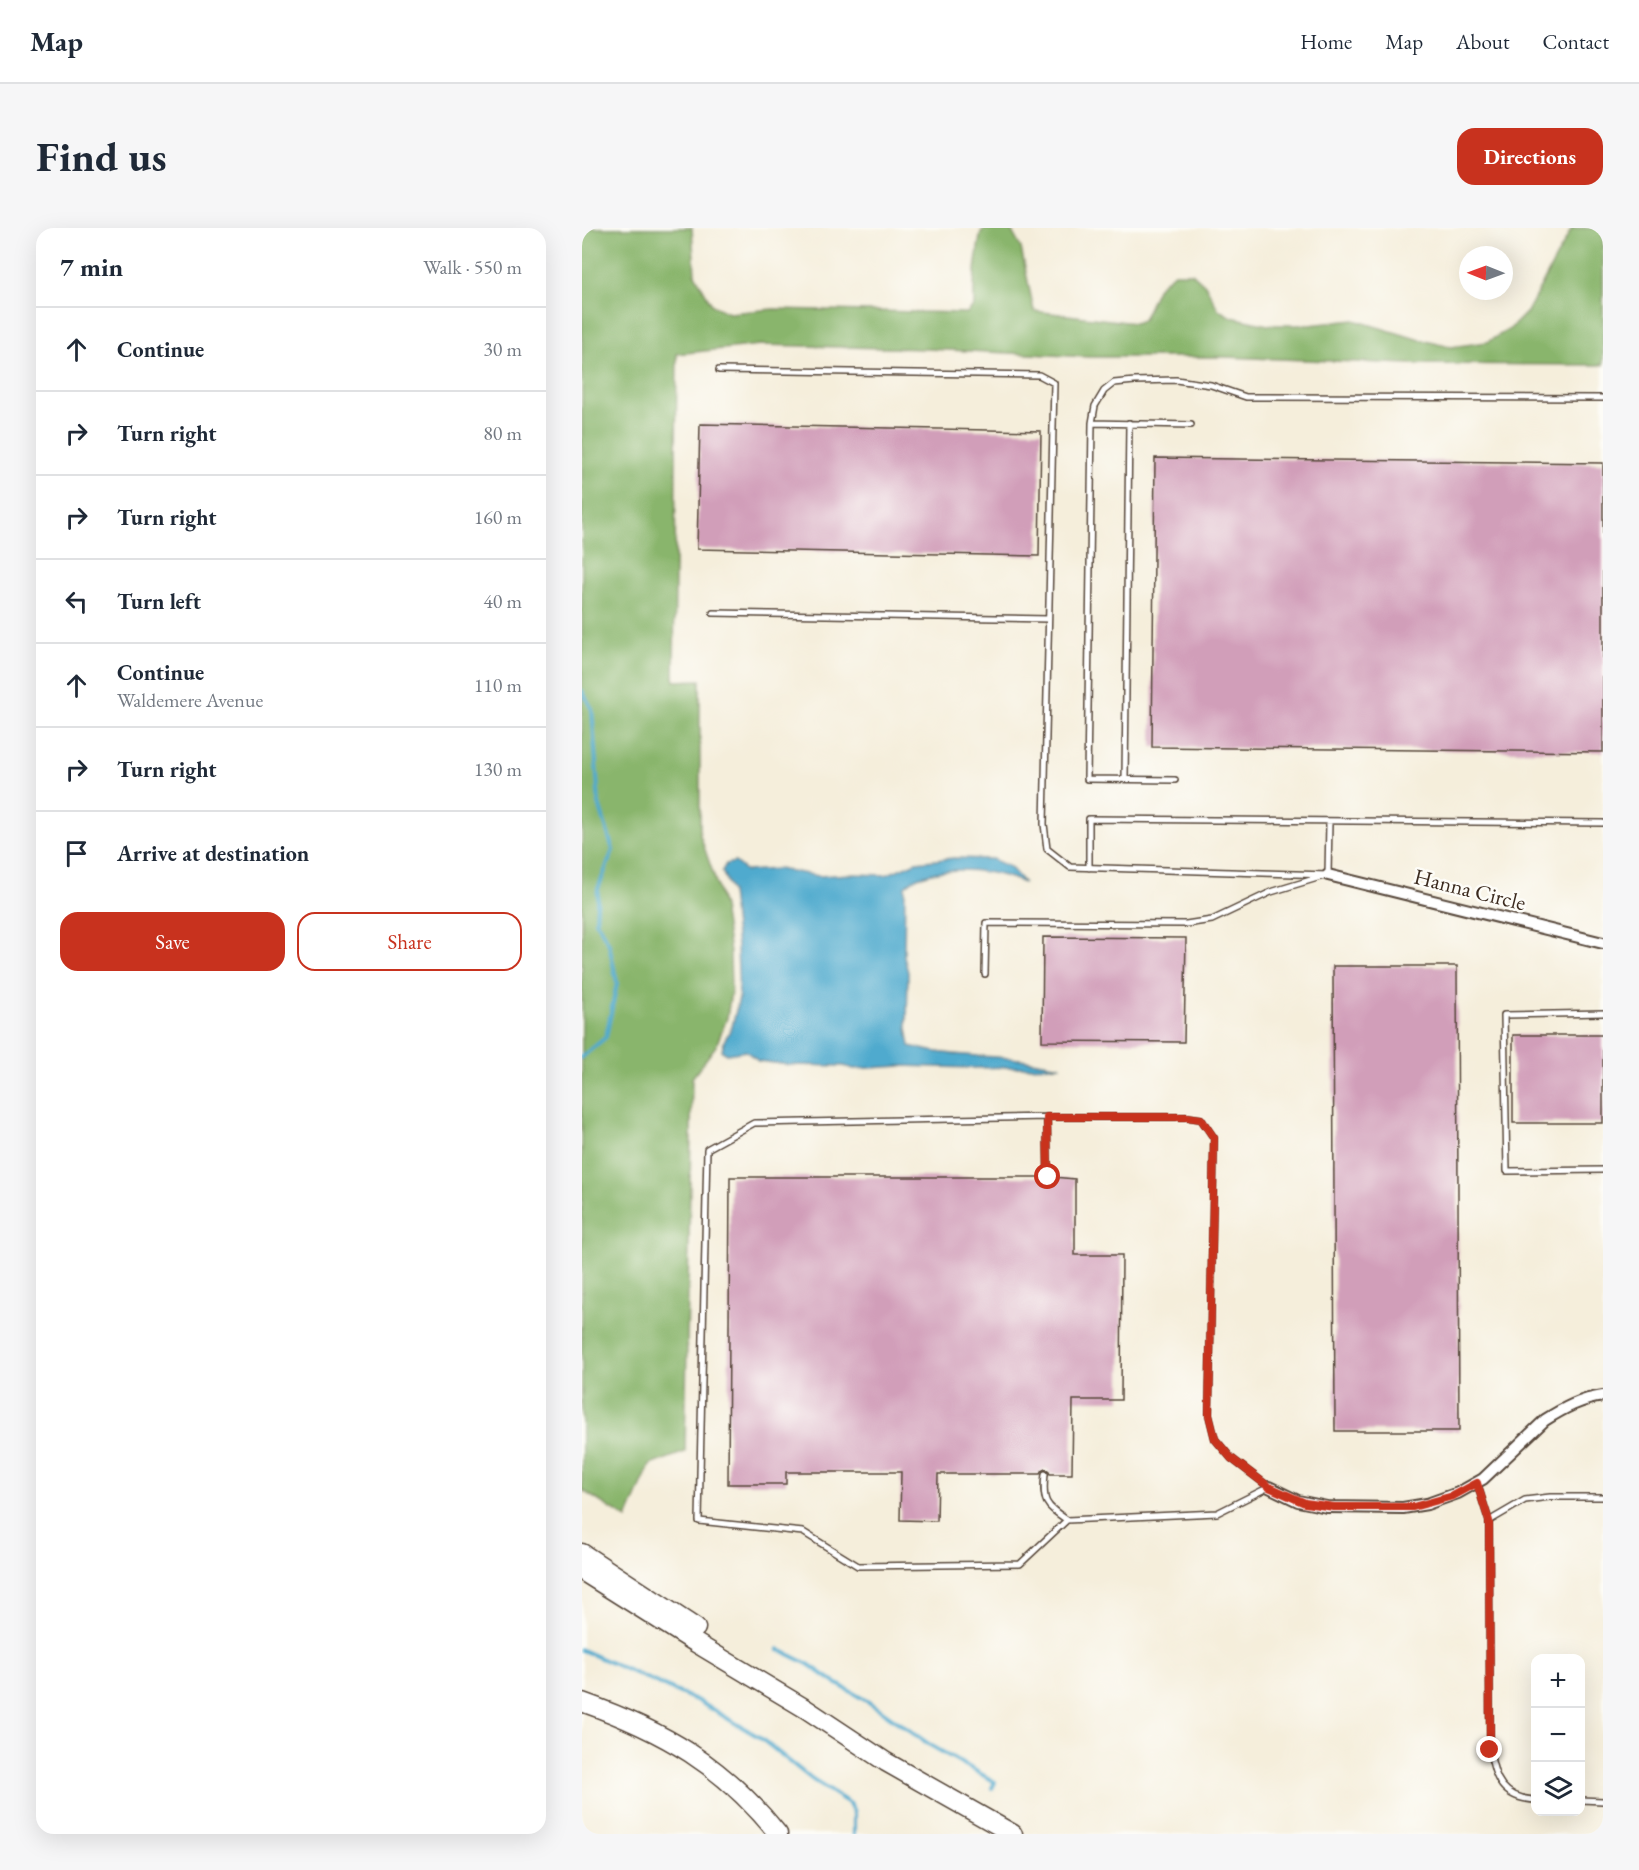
<!DOCTYPE html>
<html lang="en">
<head>
<meta charset="utf-8">
<style>
  body { margin:0; font-family:"EB Garamond",serif; background:#f6f6f7; color:#1f2937 }
  .controls { position:absolute; right:18px; bottom:18px; display:grid; overflow:hidden; border-radius:12px; box-shadow:0 6px 24px #0002 }
  .controls button { width:54px; height:54px; display:grid; place-items:center; padding:0; border:0; border-bottom:2px solid #e0e1e3; background:#fff; color:#1f2937; font:30px sans-serif }
  .compass { position:absolute; left:877px; top:18px; width:54px; height:54px; border-radius:50%; background:#fff; box-shadow:0 6px 24px #0002; rotate:271deg }
  .stop { position:absolute; width:18px; height:18px; margin:-14px; border:4px solid #c8321e; border-radius:50%; background:#fff }
  .stop.end { background:#c8321e; border-color:#fff; box-shadow:0 2px 6px #0008 }
  .list { margin:0; padding:0; list-style:none }
  h2 { display:flex; justify-content:space-between; align-items:center; height:78px; margin:0; padding:0 24px; font-size:26px }
  h2 small { font-size:20px; font-weight:400; color:#747a83 }
  .list li { display:grid; grid-template-columns:39px 1fr auto; gap:18px; align-items:center; box-sizing:border-box; height:84px; padding:0 24px; border-top:2px solid #e0e1e3 }
  .list b { display:block; font-size:22px; white-space:nowrap }
  .list p { margin:0; font-size:20px; white-space:nowrap; color:#747a83 }
  .list em { font-size:20px; font-style:normal; color:#747a83 }
  .actions { display:flex; gap:12px; padding:18px 24px }
  .actions a { flex:1; padding:14px 0; border:2px solid #c8321e; border-radius:18px; text-align:center; font-size:21px; color:#c8321e }
  .actions .main { background:#c8321e; color:#fff }
  .icon { flex:none; width:33px; height:33px; fill:none; stroke:currentColor; stroke-width:2; stroke-linecap:round; stroke-linejoin:round }
  .map { position:relative; flex:none; width:1021px; height:1606px; overflow:hidden; border-radius:18px }
  header { display:flex; align-items:center; gap:36px; box-sizing:border-box; height:84px; padding:0 30px; background:#fff; border-bottom:2px solid #e0e1e3 }
  header strong { font-size:28px }
  nav { display:flex; gap:33px; margin-inline-start:auto; font-size:21px }
  .intro { display:flex; align-items:center; justify-content:space-between; box-sizing:border-box; height:144px; padding:0 36px }
  h1 { margin:0; font-size:42px }
  .button { padding:15px 27px; border-radius:18px; background:#c8321e; color:#fff; font-size:21px; font-weight:700 }
  main { display:flex; gap:36px; padding:0 36px }
  aside { flex:1; background:#fff; border-radius:18px; box-shadow:0 6px 24px #0002 }
  .map>svg:first-child { display:block }
  .forest { fill:#89b56c; stroke:#627045; stroke-width:1.5 }
  .water { fill:#50aace; stroke:#466a76; stroke-width:1.5 }
  .lines { fill:none; stroke-linecap:round; stroke-linejoin:round }
  .stream { stroke:#50aace; stroke-width:4 }
  .building { fill:#d19eb9 }
  .service-casing { stroke:#57473a; stroke-width:8 }
  .minor-casing { stroke:#57473a; stroke-width:14 }
  .motorway-casing { stroke:#57473a; stroke-width:21 }
  .service { stroke:#fff; stroke-width:5 }
  .minor { stroke:#fff; stroke-width:10 }
  .motorway { stroke:#fff; stroke-width:18 }
  .route { stroke:#c8321e; stroke-width:8 }
  .labels { text-anchor:middle; stroke-width:5; stroke-linejoin:round; paint-order:stroke }
  .street-label { font-size:22px; fill:#3b2a1e; stroke:#fdfcf7 }
</style>
</head>
<body>
<header>
<strong>Map</strong>
<nav><a>Home</a><a>Map</a><a>About</a><a>Contact</a></nav>
</header>
<div class="intro"><h1>Find us</h1><a class="button">Directions</a></div>
<main>
<aside>
<h2>7 min<small>Walk · 550 m</small></h2>
<ul class="list">
<li><svg class="icon" aria-label="ahead" viewBox="0 0 24 24"><path d="M12 20V5M6 11l6-6 6 6"/></svg><div><b>Continue</b></div><em>30 m</em></li>
<li><svg class="icon" aria-label="right" viewBox="0 0 24 24"><path d="M7 20v-9h11M14 6l5 5-5 5"/></svg><div><b>Turn right</b></div><em>80 m</em></li>
<li><svg class="icon" aria-label="right" viewBox="0 0 24 24"><path d="M7 20v-9h11M14 6l5 5-5 5"/></svg><div><b>Turn right</b></div><em>160 m</em></li>
<li><svg class="icon" aria-label="left" viewBox="0 0 24 24"><path d="M17 20v-9H6M10 6l-5 5 5 5"/></svg><div><b>Turn left</b></div><em>40 m</em></li>
<li><svg class="icon" aria-label="ahead" viewBox="0 0 24 24"><path d="M12 20V5M6 11l6-6 6 6"/></svg><div><b>Continue</b><p>Waldemere Avenue</p></div><em>110 m</em></li>
<li><svg class="icon" aria-label="right" viewBox="0 0 24 24"><path d="M7 20v-9h11M14 6l5 5-5 5"/></svg><div><b>Turn right</b></div><em>130 m</em></li>
<li><svg class="icon" aria-label="arrive" viewBox="0 0 24 24"><path d="M6 21V4h12l-3 4 3 4H6"/></svg><div><b>Arrive at destination</b></div></li>
</ul>
<div class="actions"><a class="main">Save</a><a>Share</a></div>
</aside>
<div class="map">
<svg width="1021" height="1606" viewBox="0 0 1021 1606">
  <rect width="100%" height="100%" fill="#fdfcf7"/>
  <filter id="ink" filterUnits="userSpaceOnUse"><feTurbulence type="fractalNoise" baseFrequency=".0167" numOctaves="2"/><feDisplacementMap in="SourceGraphic" scale="12" xChannelSelector="R" yChannelSelector="G"/><feConvolveMatrix kernelMatrix="1 2 1 2 8 2 1 2 1" color-interpolation-filters="sRGB"/></filter>
  <filter id="wash" filterUnits="userSpaceOnUse"><feTurbulence type="fractalNoise" baseFrequency=".008" numOctaves="4" result="noise"/><feDisplacementMap in="SourceGraphic" scale="24" xChannelSelector="R" yChannelSelector="G"/><feGaussianBlur stdDeviation="1.35" result="paint"/><feColorMatrix in="noise" values="0 0 0 0 0 0 0 0 0 0 0 0 0 0 0 0 0 1.4 0 .05"/><feComposite in="paint" operator="in"/></filter>
  <g filter="url(#wash)">
    <rect width="100%" height="100%" fill="#f5eedb"/>
    <path class="forest" d="M0 0H110L113 46 130 77 147 85 192 81 385 85 392 77C391 52 394 28 399 4L404 0H428L439 20 452 83 553 95 561 92 576 59 592 45H610L624 58 636 81 649 89 686 97H727L772 92 835 111 869 119 905 114 928 101 945 84 990 0H1021V137L828 136 643 129H507L345 121 178 117 95 126 92 453 118 452V607L132 648 141 679 148 724 149 763 145 790 134 818 110 850 103 1224 68 1237 45 1291 0 1262Z"/>
    <path class="water" d="M372 630 410 631 428 639 442 655C412 642 371 637 339 648 333 649 328 654 323 658L322 729 326 744 325 800 328 818C362 828 393 827 428 830 445 831 462 836 479 838L392 840 319 838 272 841 262 838 208 837 176 833 164 823 145 826 140 823 142 813 150 799 157 770 155 718 149 664 140 643 144 636 153 634 164 643 196 641 237 648 269 646 304 647 334 634Z"/>
    <g class="lines">
      <path class="stream" d="M0 463 10 481 17 576 31 622 16 661 14 693 27 716 35 755 24 809 0 829
        M196 1421 226 1436 252 1454 290 1476 348 1517 413 1554 410 1560
        M0 1422 116 1473 177 1509 232 1553 267 1575 272 1585V1606"/>
    </g>
    <g id="blocks">
      <path class="building" d="M118 196 459 203 457 328 115 321Z
        M573 230 1021 235V524L570 519Z
        M461 709 604 710 602 814 460 813Z
        M751 738H875L877 1203H753Z
        M931 807H1021V895H931Z
        M148 949H461L465 954 469 953 471 949 493 951V1027H540L539 1172H491L490 1246H468L466 1242 463 1241 459 1243 458 1246H356L355 1293 318 1292 319 1244H204V1256H146Z"/>
    </g>
  </g>
  <g filter="url(#ink)">
    <use href="#blocks" fill-opacity="0" stroke="#57473a" stroke-width="1.5"/>
    <g class="lines">
      <defs>
        <path id="service" d="M137 142 457 147 472 155 462 596 465 621 488 639 746 647
          M510 195 609 197
          M131 385 466 391
          M543 551 547 195
          M593 552 505 551 510 195 513 178 522 163 532 155 553 153 594 152 629 157 664 169 1021 170
          M507 640V591L1021 595
          M746 647 747 594
          M403 746 404 695 604 696 630 692 689 664 742 648
          M1021 785 922 787 925 943 1021 942
          M465 889 466 949
          M463 1246C460 1274 463 1277 485 1292L635 1285 687 1259 649 1230 633 1211 627 1187 632 910 619 891 605 889H465L172 895 125 921 117 1293 221 1304 276 1338 438 1336 485 1292
          M895 1255 907 1293 908 1522C912 1551 921 1571 954 1572
          M907 1293 943 1272 968 1269H1021
          M999 1572 1021 1573"/>
        <path id="minor" d="M746 647 1021 715
          M687 1259 716 1273 745 1279 821 1280 845 1276 876 1265 901 1251 963 1192C982 1180 999 1171 1021 1168"/>
        <path id="motorway" d="M0 1325 114 1400
          M0 1343 114 1415 224 1481 304 1534 431 1606
          M0 1474C82 1503 141 1537 196 1606"/>
      </defs>
      <use href="#service" class="service-casing"/>
      <use href="#minor" class="minor-casing"/>
      <use href="#motorway" class="motorway-casing"/>
      <use href="#service" class="service"/>
      <use href="#minor" class="minor"/>
      <use href="#motorway" class="motorway"/>
    </g>
  </g>
  <g class="lines" filter="url(#ink)">
    <path class="route" d="M466 949 465 889H605L619 891 632 910 627 1187 633 1211 649 1230 687 1259 723 1275 752 1279H831L871 1268 895 1255 907 1293 908 1522"/>
  </g>
  <g class="labels">
    <g class="street-label">
      <text transform="translate(888 661) rotate(14)" y="8">Hanna Circle</text>
    </g>
  </g>
</svg>
<div class="controls">
<button>+</button>
<button>−</button>
<button><svg class="icon" aria-label="layers" viewBox="0 0 24 24"><path d="M12 4l9 5-9 5-9-5zM3 14l9 5 9-5"/></svg></button>
</div>
<svg class="compass" viewBox="-18 -18 36 36"><path d="M0-13l5 13h-10z" fill="#e53935"/><path d="M0 13l5-13h-10z" fill="#747a83"/></svg>
<div class="stop" style="left:466px;top:949px"></div>
<div class="stop end" style="left:908px;top:1522px"></div>
</div>
</main>
</body>
</html>
